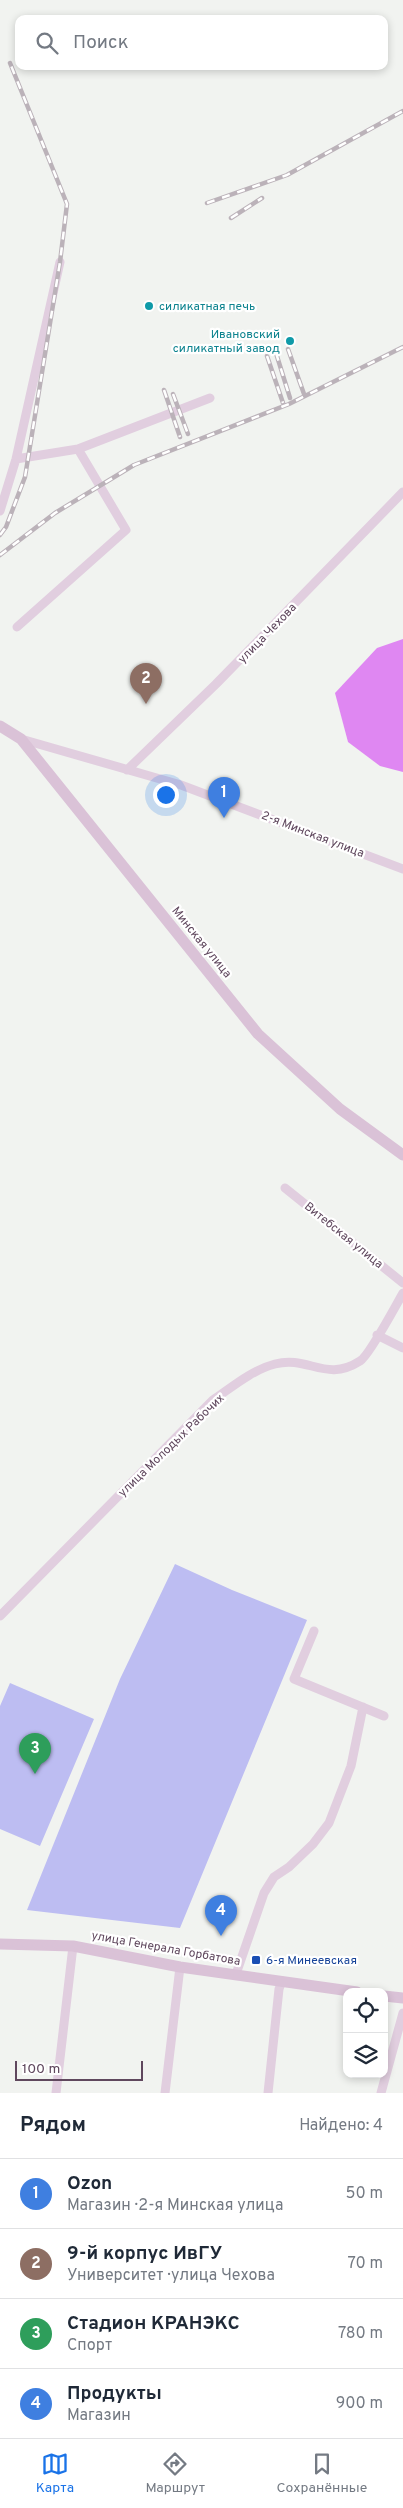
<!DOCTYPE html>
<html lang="ru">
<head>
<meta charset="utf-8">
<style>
  body { margin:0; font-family:Overpass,sans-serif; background:#f6f6f7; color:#1f2937 }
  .controls { position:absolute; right:15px; bottom:15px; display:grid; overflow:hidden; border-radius:10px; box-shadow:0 2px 8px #0003 }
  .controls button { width:45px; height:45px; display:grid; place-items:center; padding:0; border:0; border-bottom:1px solid #e0e1e3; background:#fff; color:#1f2937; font:25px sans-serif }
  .scale { position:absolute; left:15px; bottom:12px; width:128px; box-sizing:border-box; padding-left:5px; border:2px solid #5f475d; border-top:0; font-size:14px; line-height:18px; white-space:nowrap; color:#5f475d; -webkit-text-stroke:4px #fff; paint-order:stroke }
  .you { position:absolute; left:165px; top:794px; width:18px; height:18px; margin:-12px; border:4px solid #fff; border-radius:50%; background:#1a73e8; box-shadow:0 0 0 8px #1a73e833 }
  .badge { display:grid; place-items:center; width:32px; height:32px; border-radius:50%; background:#1a73e8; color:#fff; font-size:16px; font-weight:700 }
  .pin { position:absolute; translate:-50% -41px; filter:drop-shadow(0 1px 2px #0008) }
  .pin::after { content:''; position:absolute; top:26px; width:18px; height:15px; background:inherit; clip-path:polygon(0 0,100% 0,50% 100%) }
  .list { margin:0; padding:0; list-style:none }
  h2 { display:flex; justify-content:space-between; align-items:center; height:65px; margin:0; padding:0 20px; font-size:21px }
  h2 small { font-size:16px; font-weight:400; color:#747a83 }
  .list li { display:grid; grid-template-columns:32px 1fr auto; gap:15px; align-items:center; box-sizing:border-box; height:70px; padding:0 20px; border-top:1px solid #e0e1e3 }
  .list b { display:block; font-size:19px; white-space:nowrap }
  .list p { margin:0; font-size:16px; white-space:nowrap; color:#747a83 }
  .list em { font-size:16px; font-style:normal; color:#747a83 }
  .icon { flex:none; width:28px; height:28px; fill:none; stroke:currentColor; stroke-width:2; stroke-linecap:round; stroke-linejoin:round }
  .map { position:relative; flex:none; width:403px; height:2093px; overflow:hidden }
  .search { position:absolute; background:#fff; box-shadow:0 2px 8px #0003; left:15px; right:15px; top:15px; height:55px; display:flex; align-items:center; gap:12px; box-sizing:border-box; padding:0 18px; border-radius:10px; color:#747a83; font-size:19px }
  .sheet { height:345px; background:#fff }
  nav { display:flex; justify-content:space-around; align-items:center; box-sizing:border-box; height:70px; border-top:1px solid #e0e1e3; background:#fff; font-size:14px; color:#747a83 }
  nav a { display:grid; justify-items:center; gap:2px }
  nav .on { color:#1a73e8 }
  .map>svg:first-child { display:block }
  .green { fill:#bdbdf2 }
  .water { fill:#df87f2 }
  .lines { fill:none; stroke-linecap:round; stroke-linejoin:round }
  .street { stroke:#e1cedf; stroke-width:9 }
  .secondary { stroke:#dac2d7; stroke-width:11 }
  .rail-casing { stroke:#bbb2b9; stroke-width:4.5 }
  .rail { stroke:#fff; stroke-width:2.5; stroke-dasharray:8; stroke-linecap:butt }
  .culture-dot { fill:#0f9aa8; stroke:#fff; stroke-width:2 }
  .transit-dot { fill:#1a4fb4; stroke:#fff; stroke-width:2 }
  .labels { text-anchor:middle; stroke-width:4.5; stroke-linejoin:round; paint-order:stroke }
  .culture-label { font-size:12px; fill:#0d838f; stroke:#fff; text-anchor:start }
  .street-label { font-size:12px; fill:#5f475d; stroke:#fff }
  .transit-label { font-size:12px; fill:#164399; stroke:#fff; text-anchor:start }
</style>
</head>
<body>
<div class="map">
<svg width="403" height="2093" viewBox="0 0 403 2093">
  <rect width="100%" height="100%" fill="#f1f3f0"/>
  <path class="green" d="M175 1564 232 1590 307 1620 180 1928 27 1910 120 1679Z
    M10 1683 94 1719 40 1846 0 1829V1706Z"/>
  <path class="water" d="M403 639V772L380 766 348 742 335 693 377 648Z"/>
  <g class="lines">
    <path class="street" d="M78 449 210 398
      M16 459 78 449 126 530 17 627
      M0 511 16 459 60 262
      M21 739 181 785 403 869
      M127 770 216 684 403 492
      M285 1188 403 1283
      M377 1335 403 1348
      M0 1616 213 1400C232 1387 252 1370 275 1364 308 1355 326 1383 360 1361 369 1356 396 1305 403 1293
      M314 1631 294 1679 384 1716
      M236 1974 264 1893 274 1877 289 1867 313 1844 329 1823 351 1766 363 1707
      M56 2093 73 1946
      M165 2093 180 1967
      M268 2093 279 1989 282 1981
      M381 2093 403 2013"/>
    <path class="secondary" d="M0 726 21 739 258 1034 340 1109 403 1155
      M0 1944 73 1946 180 1967 357 1992
      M384 1996 403 1998"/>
    <defs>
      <path id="rail" d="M207 203 287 175 403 111
        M231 218 262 198
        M288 349 304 394
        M276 353 290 398
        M267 356 283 403
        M164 390 180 437
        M173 394 188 434
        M0 535 6 527 25 477 60 262 67 204 10 63
        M0 555 55 513 134 465 289 404 403 347"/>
    </defs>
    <use href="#rail" class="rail-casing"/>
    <use href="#rail" class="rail"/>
  </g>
  <g class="culture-dot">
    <circle cx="149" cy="306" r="5"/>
    <circle cx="290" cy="341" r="5"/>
  </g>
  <rect class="transit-dot" x="251" y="1955" width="10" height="10" rx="2.5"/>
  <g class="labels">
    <g class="culture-label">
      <text x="159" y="310">силикатная печь</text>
      <text x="280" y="338" text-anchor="end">Ивановский<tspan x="280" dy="14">силикатный завод</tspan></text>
    </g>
    <g class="street-label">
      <text transform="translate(267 633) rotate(-46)" y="4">улица Чехова</text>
      <text transform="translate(313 834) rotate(21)" y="4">2-я Минская улица</text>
      <text transform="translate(202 942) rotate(51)" y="4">Минская улица</text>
      <text transform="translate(344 1235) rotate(39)" y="4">Витебская улица</text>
      <text transform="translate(171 1445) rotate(-44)" y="4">улица Молодых Рабочих</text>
      <text transform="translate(166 1948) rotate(10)" y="4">улица Генерала Горбатова</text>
    </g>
    <g class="transit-label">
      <text x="266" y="1964">6-я Минеевская</text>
    </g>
  </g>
</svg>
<div class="controls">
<button><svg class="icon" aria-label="locate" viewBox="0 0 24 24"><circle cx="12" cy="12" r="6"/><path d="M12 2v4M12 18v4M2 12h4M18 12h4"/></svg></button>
<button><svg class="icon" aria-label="layers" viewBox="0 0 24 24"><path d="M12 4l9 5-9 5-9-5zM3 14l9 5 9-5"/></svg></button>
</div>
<div class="scale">100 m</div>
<div class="you"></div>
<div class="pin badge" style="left:224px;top:818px;background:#3f7fe0">1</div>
<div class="pin badge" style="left:146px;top:704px;background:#8d6e63">2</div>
<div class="pin badge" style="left:35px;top:1774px;background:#2e9e5b">3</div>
<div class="pin badge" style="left:221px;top:1936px;background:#3f7fe0">4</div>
<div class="search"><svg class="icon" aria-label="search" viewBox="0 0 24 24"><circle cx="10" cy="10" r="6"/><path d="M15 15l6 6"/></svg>Поиск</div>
</div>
<section class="sheet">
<h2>Рядом<small>Найдено: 4</small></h2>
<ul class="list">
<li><span class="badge" style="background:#3f7fe0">1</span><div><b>Ozon</b><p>Магазин · 2-я Минская улица</p></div><em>50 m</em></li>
<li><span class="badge" style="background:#8d6e63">2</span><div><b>9-й корпус ИвГУ</b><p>Университет · улица Чехова</p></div><em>70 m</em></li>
<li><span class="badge" style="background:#2e9e5b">3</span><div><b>Стадион КРАНЭКС</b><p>Спорт</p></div><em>780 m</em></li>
<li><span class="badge" style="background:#3f7fe0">4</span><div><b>Продукты</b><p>Магазин</p></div><em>900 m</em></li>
</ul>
</section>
<nav>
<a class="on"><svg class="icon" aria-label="map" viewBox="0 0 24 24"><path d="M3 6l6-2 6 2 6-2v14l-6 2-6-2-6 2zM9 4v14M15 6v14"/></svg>Карта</a>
<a><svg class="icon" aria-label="directions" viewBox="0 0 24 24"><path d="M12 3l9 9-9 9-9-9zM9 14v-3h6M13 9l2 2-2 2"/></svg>Маршрут</a>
<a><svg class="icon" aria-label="saved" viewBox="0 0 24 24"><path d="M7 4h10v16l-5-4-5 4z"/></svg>Сохранённые</a>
</nav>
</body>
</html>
